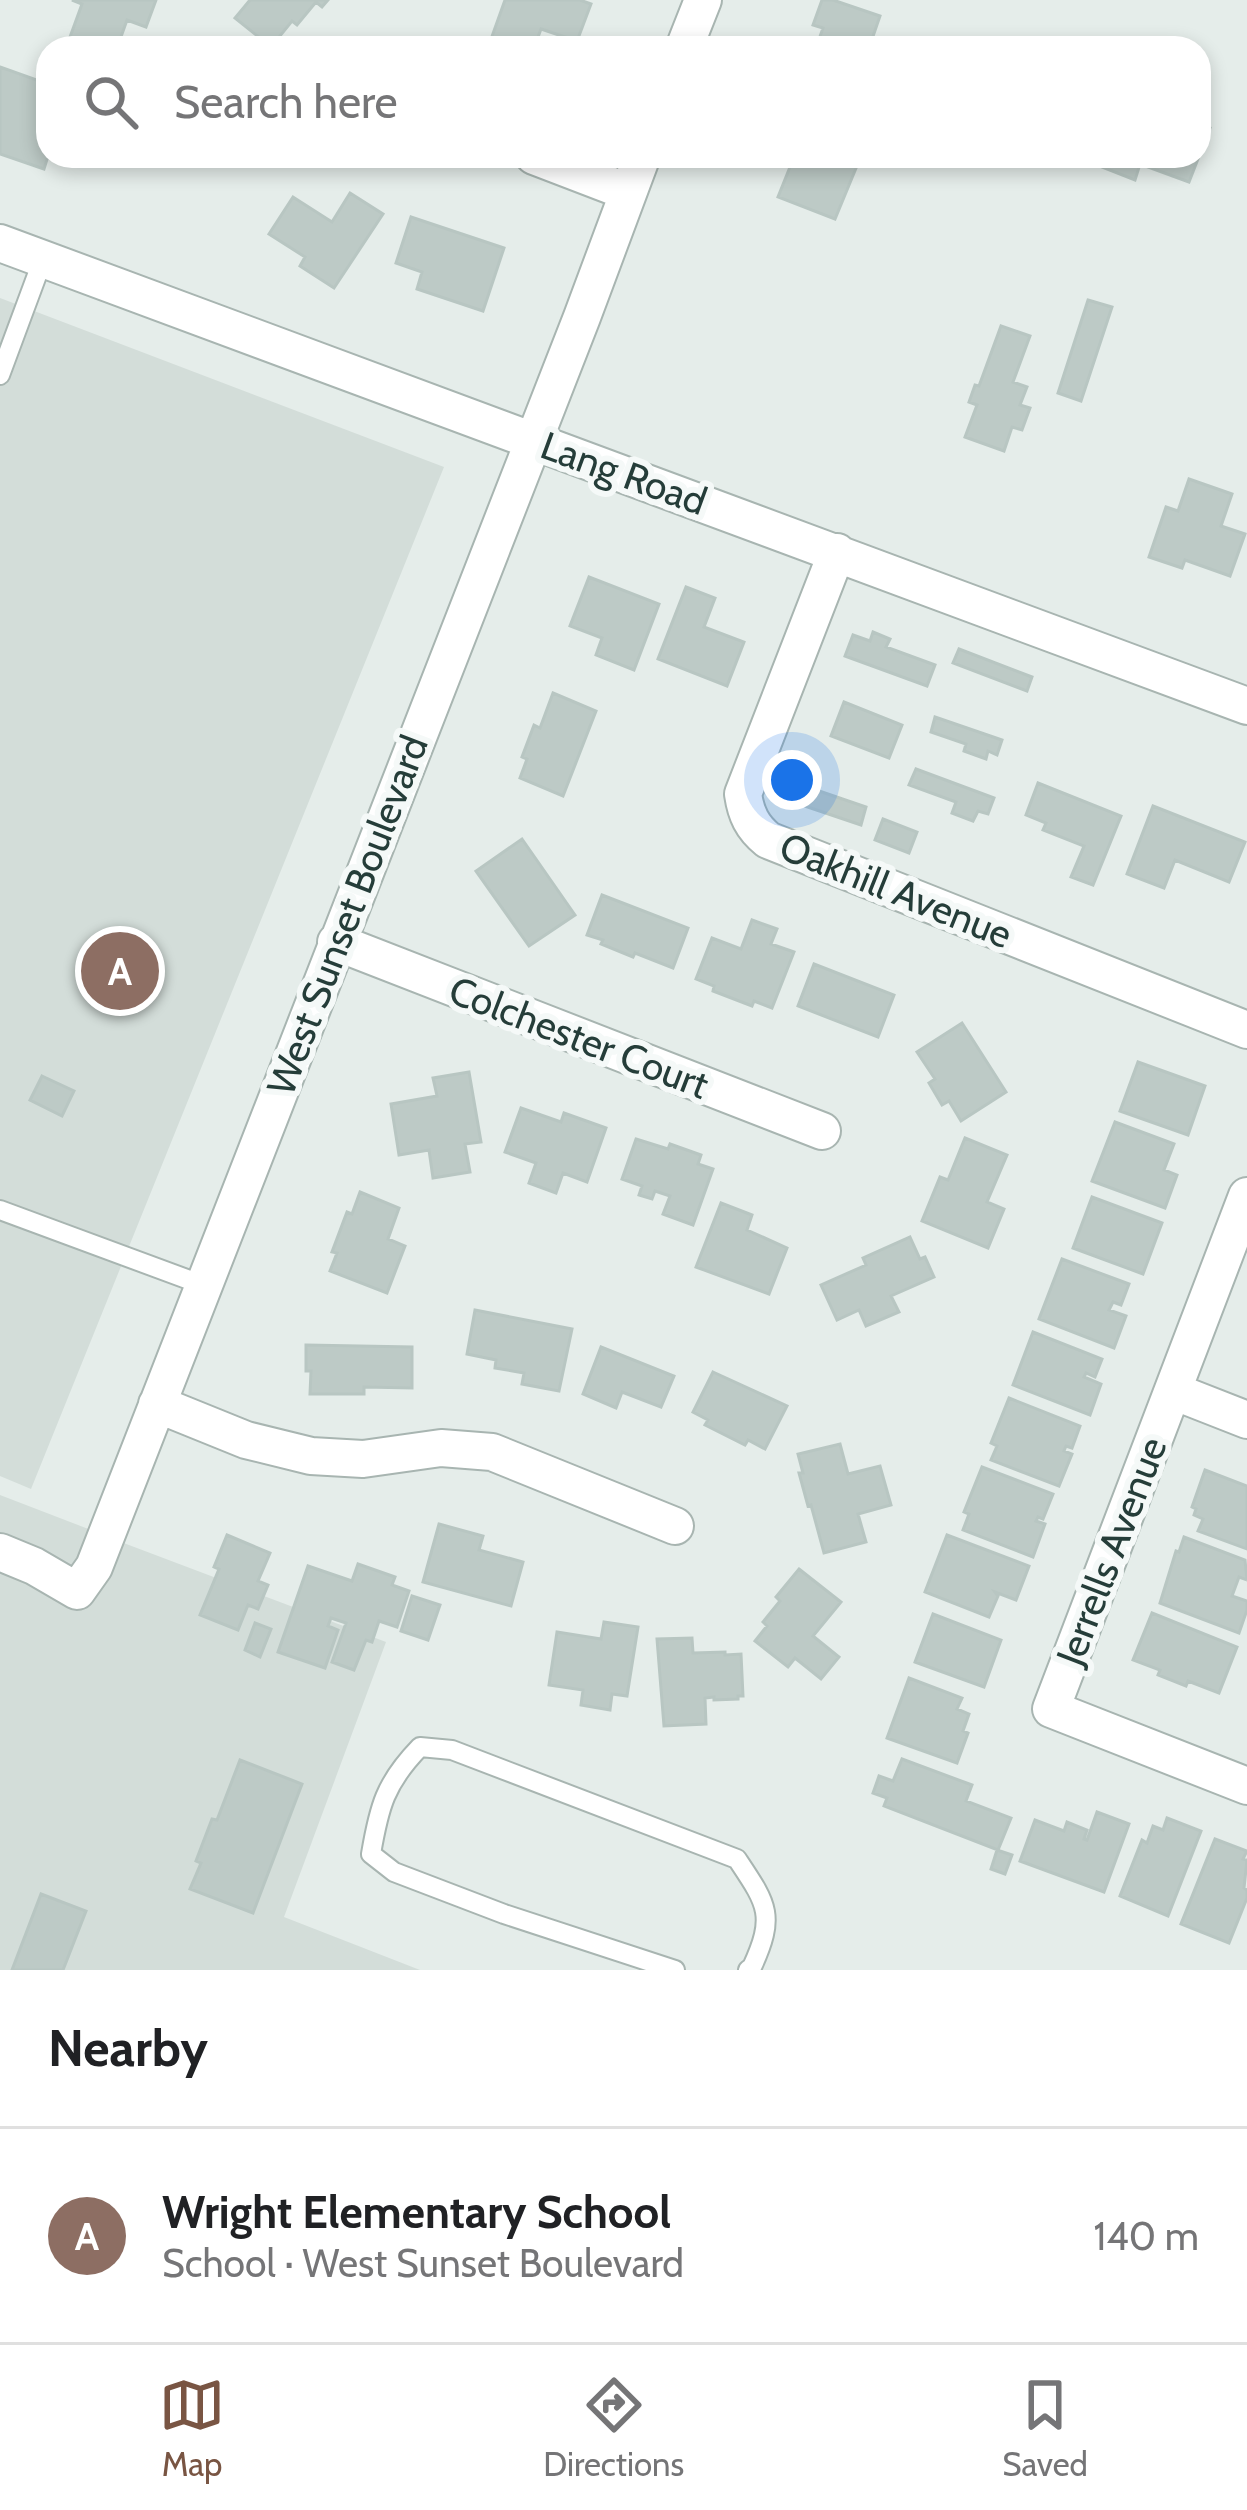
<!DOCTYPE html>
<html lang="en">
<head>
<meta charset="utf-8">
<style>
  body { margin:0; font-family:Cabin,sans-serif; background:#f6f6f6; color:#202124 }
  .you { position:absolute; left:792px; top:780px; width:42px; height:42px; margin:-30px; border:9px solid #fff; border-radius:50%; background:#1a73e8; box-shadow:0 0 0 18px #1a73e833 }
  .badge { display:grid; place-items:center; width:78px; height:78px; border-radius:50%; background:#795543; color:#fff; font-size:39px; font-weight:700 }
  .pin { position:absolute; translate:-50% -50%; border:6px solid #fff; box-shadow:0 3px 12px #0006 }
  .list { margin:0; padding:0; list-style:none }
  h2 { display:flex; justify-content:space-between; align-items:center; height:156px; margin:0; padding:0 48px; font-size:51px }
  h2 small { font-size:39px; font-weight:400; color:#757577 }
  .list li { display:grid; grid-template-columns:78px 1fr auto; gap:36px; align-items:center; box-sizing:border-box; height:216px; padding:0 48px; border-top:3px solid #e0e0e0 }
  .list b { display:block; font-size:45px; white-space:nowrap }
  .list p { margin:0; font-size:39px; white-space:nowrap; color:#757577 }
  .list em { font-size:39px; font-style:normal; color:#757577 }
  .icon { flex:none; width:66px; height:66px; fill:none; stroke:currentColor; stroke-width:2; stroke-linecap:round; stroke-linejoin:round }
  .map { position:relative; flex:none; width:1247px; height:1970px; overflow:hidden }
  .search { position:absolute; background:#fff; box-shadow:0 6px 18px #0003; left:36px; right:36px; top:36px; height:132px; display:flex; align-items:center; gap:30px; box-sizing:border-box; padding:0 42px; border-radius:36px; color:#757577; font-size:45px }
  .sheet { height:372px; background:#fff }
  nav { display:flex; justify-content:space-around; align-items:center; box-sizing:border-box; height:168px; border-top:3px solid #e0e0e0; background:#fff; font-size:33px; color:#757577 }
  nav a { display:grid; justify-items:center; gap:6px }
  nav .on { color:#795543 }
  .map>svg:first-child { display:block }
  .built { fill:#d3ddd9 }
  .building { fill:#bdcac6; stroke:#b8c6c2; stroke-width:3 }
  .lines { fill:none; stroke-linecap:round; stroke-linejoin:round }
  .service-casing { stroke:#a8b5b1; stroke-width:22 }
  .minor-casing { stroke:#a8b5b1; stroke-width:40 }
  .service { stroke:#fff; stroke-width:18 }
  .minor { stroke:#fff; stroke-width:36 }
  .labels { text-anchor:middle; stroke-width:12; stroke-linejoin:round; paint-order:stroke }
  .street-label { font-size:39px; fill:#253d39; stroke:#f5f9f8 }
</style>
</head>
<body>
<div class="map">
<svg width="1247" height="1970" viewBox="0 0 1247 1970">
  <rect width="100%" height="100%" fill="#e5edea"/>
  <path class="built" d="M0 298 444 467 31 1489 0 1476Z
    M0 1495 91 1530 74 1567 41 1548 0 1532Z
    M121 1542 386 1642 284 1917 420 1970H0V1573L27 1583 68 1607 89 1602Z"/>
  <path class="building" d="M72 0H156L146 27 127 20 117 48H66L82 4Z
    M250 0H328L322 7 316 2 297 25 292 21 271 47 235 18Z
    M505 0H580L591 4 577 41 541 29 534 48H509L490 42Z
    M822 0H833L880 16 869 48H816L823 28 813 25Z
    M0 67 48 84V156L44 169 0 154Z
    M1199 124 1210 128 1189 182 1140 164 1135 180 1079 158 1080 156H1199Z
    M777 156H861L835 219 778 197 792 162Z
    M350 193 383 214 334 288 300 266 305 257 269 234 293 197 332 222Z
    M411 217 504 248 483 311 417 289 422 272 396 263Z
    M1088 300 1112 307 1081 401 1058 393Z
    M1001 326 1030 336 1013 382 1027 387 1020 405 1030 408 1022 430 1012 427 1004 451 965 437 977 405 969 402 975 385 979 386Z
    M1189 479 1232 494 1221 526 1245 534 1230 576 1185 560 1182 568 1149 557 1166 507 1178 511Z
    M589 577 659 604 634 670 596 655 602 638 570 626Z
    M686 587 715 598 704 627 744 642 727 686 658 659Z
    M873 632 890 639 886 647 935 665 927 686 845 656 853 635 870 641Z
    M959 649 1032 677 1027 691 953 663Z
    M553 693 596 711 563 796 520 778 527 759 522 757 534 725 540 728Z
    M844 702 902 725 889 758 831 736Z
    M935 717 1002 740 997 755 988 751 986 759 964 751 966 744 931 732Z
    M916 769 994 798 988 814 978 811 973 821 952 813 956 802 909 785Z
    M787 780 866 807 861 825 781 798Z
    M1038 783 1121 816 1093 885 1071 877 1084 846 1043 830 1046 823 1026 815Z
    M1153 806 1245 842 1229 882 1175 860 1164 888 1127 874Z
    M883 819 917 832 909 853 875 840Z
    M522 839 575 915 529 946 476 871Z
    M602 895 688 928 673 968 635 953 633 957 601 944 603 940 587 935Z
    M752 920 777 929 771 944 794 952 772 1008 754 1001 752 1006 713 991 714 986 696 979 712 938 741 949Z
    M814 964 894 995 878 1037 798 1006Z
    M962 1023 1006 1092 961 1121 949 1101 942 1105 929 1083 935 1079 917 1052Z
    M1138 1062 1205 1086 1188 1135 1120 1111Z
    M469 1072 481 1142 465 1144 470 1172 433 1178 429 1150 399 1155 391 1104 437 1096 433 1078Z
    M42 1076 74 1091 62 1116 30 1100Z
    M521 1108 561 1122 564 1113 606 1128 587 1182 563 1173 556 1193 529 1183 536 1163 505 1152Z
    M1115 1122 1174 1144 1164 1170 1177 1175 1165 1208 1092 1181Z
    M965 1138 1007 1155 987 1202 1004 1209 988 1248 922 1221 940 1177 948 1180Z
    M636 1139 668 1149 670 1144 701 1155 698 1164 713 1169 693 1225 663 1214 670 1196 655 1191 652 1199 639 1195 642 1186 622 1179Z
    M360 1192 399 1208 388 1239 405 1246 387 1293 330 1271 337 1253 332 1252 347 1212 352 1214Z
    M1092 1197 1162 1223 1143 1274 1073 1248Z
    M721 1203 752 1215 747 1230 787 1248 769 1294 696 1267Z
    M910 1237 920 1259 925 1257 934 1277 891 1296 899 1312 866 1326 859 1310 837 1320 821 1285 866 1265 863 1258Z
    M1062 1259 1129 1284 1121 1305 1113 1302 1109 1310 1126 1316 1114 1348 1039 1319Z
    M475 1310 572 1329 559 1391 522 1384 524 1373 495 1368 496 1360 467 1354Z
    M1033 1332 1102 1359 1095 1377 1086 1373 1084 1377 1101 1384 1090 1415 1013 1385Z
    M306 1345 412 1347V1388L364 1387V1394H310L311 1371H306Z
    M601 1347 674 1376 661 1407 622 1392 616 1408 583 1394Z
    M713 1372 787 1406 765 1449 748 1440 745 1445 705 1425 708 1420 693 1412Z
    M1009 1398 1080 1426 1072 1448 1066 1446 1064 1451 1072 1454 1059 1486 991 1460 997 1446 991 1443Z
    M840 1444 848 1474 880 1466 891 1505 858 1514 866 1542 824 1553 811 1505 808 1506 799 1473H803L798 1454Z
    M982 1467 1053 1494 1043 1519 1038 1517 1036 1521 1045 1524 1033 1557 963 1530 969 1514 964 1512Z
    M1205 1470 1247 1486V1549L1198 1531 1203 1519 1194 1515 1196 1509 1192 1507Z
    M439 1524 483 1536 479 1550 523 1562 511 1606 423 1582Z
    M227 1535 270 1553 258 1581 268 1585 258 1609 248 1605 238 1630 200 1615 219 1569 214 1567Z
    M947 1535 1029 1566 1016 1600 995 1592 998 1596 989 1617 925 1592Z
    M1184 1537 1245 1560 1247 1580 1239 1577 1232 1596 1247 1601V1610L1239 1633 1160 1603 1176 1551 1179 1552Z
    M358 1564 395 1577 392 1585 409 1591 397 1627 379 1621 372 1642 366 1640 354 1670 332 1662 346 1623 331 1618 328 1626 338 1630 325 1668 278 1652 308 1566 352 1581Z
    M799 1569 841 1602 813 1636 839 1657 821 1679 795 1658 788 1667 755 1641 767 1626 763 1622 780 1601 776 1597Z
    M412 1596 440 1605 428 1640 401 1631Z
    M1152 1613 1237 1647 1219 1693 1188 1681 1186 1686 1158 1675 1160 1670 1133 1660Z
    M933 1614 1001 1640 984 1687 915 1662Z
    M604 1622 638 1627 627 1696 612 1694 610 1710 581 1705 583 1690 549 1685 557 1632 601 1639Z
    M255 1623 271 1629 260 1657 245 1650Z
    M692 1638 693 1653 725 1652V1655L741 1654 743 1696H738V1699L714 1700V1697L705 1698 706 1724 664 1726 657 1639Z
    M909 1678 962 1698 957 1709 969 1714 963 1731 968 1733 957 1763 887 1738Z
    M902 1759 972 1785 966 1801 1011 1818 998 1850 884 1806 887 1798 873 1793 879 1776 893 1781Z
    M240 1760 302 1784 253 1913 190 1889 201 1863 196 1861 212 1819 217 1820Z
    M1097 1812 1129 1824 1104 1892 1020 1861 1035 1820 1064 1831 1067 1822 1087 1830 1084 1839 1087 1840Z
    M1167 1818 1201 1831 1168 1916 1120 1896 1142 1840 1147 1843 1153 1826 1163 1830Z
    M1215 1839 1247 1851 1243 1859 1247 1860 1244 1888 1247 1890V1898L1229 1943 1181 1924Z
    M997 1850 1012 1855 1005 1874 991 1869Z
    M41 1894 86 1911 63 1970H12Z"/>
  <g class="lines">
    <defs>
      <path id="service" d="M0 375 43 259
        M0 1210 203 1285
        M675 1970 504 1914 394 1872 371 1854C379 1807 385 1783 420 1747L452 1750 737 1859C767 1904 776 1915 752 1967L748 1970"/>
      <path id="minor" d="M684 48 703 0
        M534 156 628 192
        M0 243 1247 706
        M837 552 743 794C746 814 752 827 768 840L1247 1030
        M336 942 822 1131
        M1247 1196 1051 1709 1247 1786
        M1173 1391 1247 1420
        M157 1404 246 1440 311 1456 363 1459 441 1448 492 1452 675 1526
        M0 1552 34 1566 77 1591 94 1567 582 317 642 156"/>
    </defs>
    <use href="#service" class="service-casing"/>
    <use href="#minor" class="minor-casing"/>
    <use href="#service" class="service"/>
    <use href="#minor" class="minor"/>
  </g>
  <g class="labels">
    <g class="street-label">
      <text transform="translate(624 473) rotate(20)" y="14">Lang Road</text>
      <text transform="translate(896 890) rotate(22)" y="14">Oakhill Avenue</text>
      <text transform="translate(347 915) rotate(-69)" y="14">West Sunset Boulevard</text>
      <text transform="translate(579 1037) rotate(21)" y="14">Colchester Court</text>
      <text transform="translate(1111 1551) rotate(-69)" y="14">Jerrells Avenue</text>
    </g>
  </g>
</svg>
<div class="you"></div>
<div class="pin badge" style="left:120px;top:971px;background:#8d6e63">A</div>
<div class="search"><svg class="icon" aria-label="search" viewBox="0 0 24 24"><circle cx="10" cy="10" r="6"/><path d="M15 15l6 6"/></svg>Search here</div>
</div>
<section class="sheet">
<h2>Nearby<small></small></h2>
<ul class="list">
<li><span class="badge" style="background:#8d6e63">A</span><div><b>Wright Elementary School</b><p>School · West Sunset Boulevard</p></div><em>140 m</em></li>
</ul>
</section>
<nav>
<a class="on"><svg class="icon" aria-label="map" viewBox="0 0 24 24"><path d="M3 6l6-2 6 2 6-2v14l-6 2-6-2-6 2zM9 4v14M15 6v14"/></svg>Map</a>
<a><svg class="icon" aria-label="directions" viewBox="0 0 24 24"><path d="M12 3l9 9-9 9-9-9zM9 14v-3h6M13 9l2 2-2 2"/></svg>Directions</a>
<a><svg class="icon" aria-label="saved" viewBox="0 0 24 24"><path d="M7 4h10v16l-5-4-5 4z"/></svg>Saved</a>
</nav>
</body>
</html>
